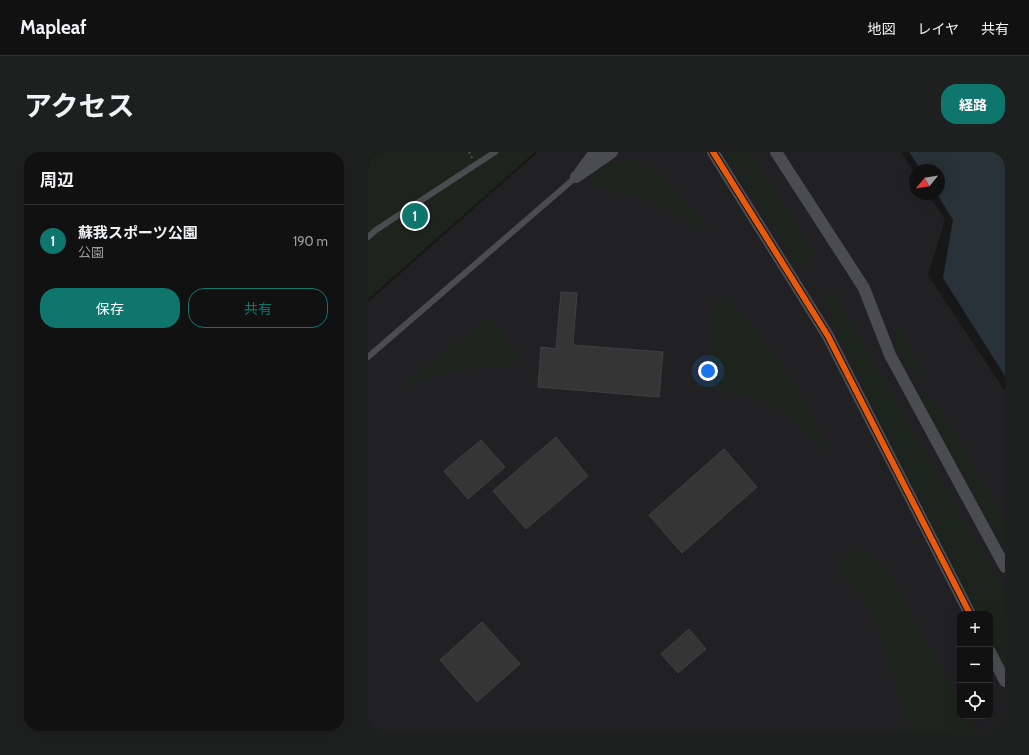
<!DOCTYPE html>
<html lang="ja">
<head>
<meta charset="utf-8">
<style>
  body { margin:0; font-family:Cabin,"Noto Sans JP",sans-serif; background:#1e1f1f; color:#f1f3f6 }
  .controls { position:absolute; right:12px; bottom:12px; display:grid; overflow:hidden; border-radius:8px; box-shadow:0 4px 16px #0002 }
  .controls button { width:36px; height:36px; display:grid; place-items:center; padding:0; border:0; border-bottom:1px solid #303131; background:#111; color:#f1f3f6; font:20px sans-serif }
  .compass { position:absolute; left:541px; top:12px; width:36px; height:36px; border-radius:50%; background:#111; box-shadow:0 4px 16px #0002; rotate:240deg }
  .you { position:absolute; left:340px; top:219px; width:14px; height:14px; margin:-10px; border:3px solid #fff; border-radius:50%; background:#1a73e8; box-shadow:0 0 0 6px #1a73e833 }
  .badge { display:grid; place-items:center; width:26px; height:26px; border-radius:50%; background:#0f766e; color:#fff; font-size:13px; font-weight:700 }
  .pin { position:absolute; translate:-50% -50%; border:2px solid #fff; box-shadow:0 1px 4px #0006 }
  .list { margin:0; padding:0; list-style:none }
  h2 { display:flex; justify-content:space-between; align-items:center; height:52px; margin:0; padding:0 16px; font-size:17px }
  h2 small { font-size:13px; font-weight:400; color:#9c9d9f }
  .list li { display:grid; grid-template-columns:26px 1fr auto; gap:12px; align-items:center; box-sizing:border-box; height:72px; padding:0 16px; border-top:1px solid #303131 }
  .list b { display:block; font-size:15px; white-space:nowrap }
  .list p { margin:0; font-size:13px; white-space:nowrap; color:#9c9d9f }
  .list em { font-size:13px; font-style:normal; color:#9c9d9f }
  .actions { display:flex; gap:8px; padding:12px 16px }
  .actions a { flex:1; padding:9px 0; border:1px solid #0f766e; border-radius:16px; text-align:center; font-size:14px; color:#0f766e }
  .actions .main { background:#0f766e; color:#fff }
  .icon { flex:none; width:22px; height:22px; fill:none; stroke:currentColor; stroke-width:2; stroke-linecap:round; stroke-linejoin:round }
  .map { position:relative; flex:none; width:637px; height:579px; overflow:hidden; border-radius:16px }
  header { display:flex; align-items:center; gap:24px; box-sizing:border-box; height:56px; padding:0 20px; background:#111; border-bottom:1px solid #303131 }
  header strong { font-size:19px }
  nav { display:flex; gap:22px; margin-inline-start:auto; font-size:14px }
  .intro { display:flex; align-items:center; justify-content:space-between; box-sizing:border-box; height:96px; padding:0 24px }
  h1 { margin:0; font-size:28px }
  .button { padding:10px 18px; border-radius:16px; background:#0f766e; color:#fff; font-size:14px; font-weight:700 }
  main { display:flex; gap:24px; padding:0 24px }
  aside { flex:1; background:#111; border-radius:16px; box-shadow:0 4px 16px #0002 }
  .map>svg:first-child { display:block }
  .built { fill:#212123; fill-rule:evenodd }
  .green { fill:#1d241e }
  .water { fill:#2a3239 }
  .building { fill:#353536; stroke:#3f4043 }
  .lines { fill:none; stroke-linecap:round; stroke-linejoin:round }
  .path { stroke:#4d4e52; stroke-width:2; stroke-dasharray:2 3; stroke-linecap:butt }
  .lane { stroke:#4b4c50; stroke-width:6 }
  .street { stroke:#4b4c50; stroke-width:12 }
  .cycleway-casing { stroke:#111113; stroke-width:8 }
  .cycleway { stroke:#e8590c; stroke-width:6 }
</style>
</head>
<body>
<header>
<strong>Mapleaf</strong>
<nav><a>地図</a><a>レイヤ</a><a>共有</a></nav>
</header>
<div class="intro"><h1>アクセス</h1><a class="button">経路</a></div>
<main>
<aside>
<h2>周辺<small></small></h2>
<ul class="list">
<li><span class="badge">1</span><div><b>蘇我スポーツ公園</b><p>公園</p></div><em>190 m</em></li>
</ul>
<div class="actions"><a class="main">保存</a><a>共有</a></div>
</aside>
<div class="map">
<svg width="637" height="579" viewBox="0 0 637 579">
  <rect width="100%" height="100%" fill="#171717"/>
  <path class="built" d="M170 0H533L547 22V42H560L577 68 560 123 637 239V579H0V150ZM592 462H622V564H592Z"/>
  <path class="green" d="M0 0H167L0 147Z
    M358 0H383L443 96 446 103 442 110 435 115 425 108Z
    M261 7 277 13 295 24 344 82 279 48 221 32 245 10Z
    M465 138 637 440V515L622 485V462H610L547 339 453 145Z
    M349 144 364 152 413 209 438 250 459 301C446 288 432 272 416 262 393 247 364 240 337 236Z
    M121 166 153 204 144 215C105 209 65 225 28 237Z
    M531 172 561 234C544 219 526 201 526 176Z
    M553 237 580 269 637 370V395L552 243Z
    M486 395C500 401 510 409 521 420L592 550V564H599L607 579H543L503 456 467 415Z"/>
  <path class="water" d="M541 0H637V224L575 126 585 68 569 42H571V18H553Z"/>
  <path class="building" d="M193 140 209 141 205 193 295 200 291 245 170 235 173 195 188 197Z
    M188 285 220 324 158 377 125 339Z
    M113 288 137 315 100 347 76 319Z
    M356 297 389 335 314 401 281 363Z
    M114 470 152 512 109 550 72 508Z
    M321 477 338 497 310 521 293 502Z"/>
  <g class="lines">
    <path class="path" d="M101 0 104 6"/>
    <path class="lane" d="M0 85 8 78 127 0
      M0 205 208 25"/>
    <path class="street" d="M345 0 460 184 602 462
      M408 0 496 136 522 203 637 415
      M212 20 227 0
      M208 25 244 0
      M622 500 637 529"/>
    <defs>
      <path id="cycleway" d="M345 0 460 184 602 462"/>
    </defs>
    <use href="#cycleway" class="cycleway-casing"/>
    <use href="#cycleway" class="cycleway"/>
  </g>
</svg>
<div class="controls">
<button>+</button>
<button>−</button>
<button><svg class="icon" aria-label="locate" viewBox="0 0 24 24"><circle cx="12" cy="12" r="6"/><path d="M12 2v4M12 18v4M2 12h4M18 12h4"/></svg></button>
</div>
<svg class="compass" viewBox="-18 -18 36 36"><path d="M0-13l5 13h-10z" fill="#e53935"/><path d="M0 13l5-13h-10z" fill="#9c9d9f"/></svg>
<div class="you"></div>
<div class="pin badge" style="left:47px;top:64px">1</div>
</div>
</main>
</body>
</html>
